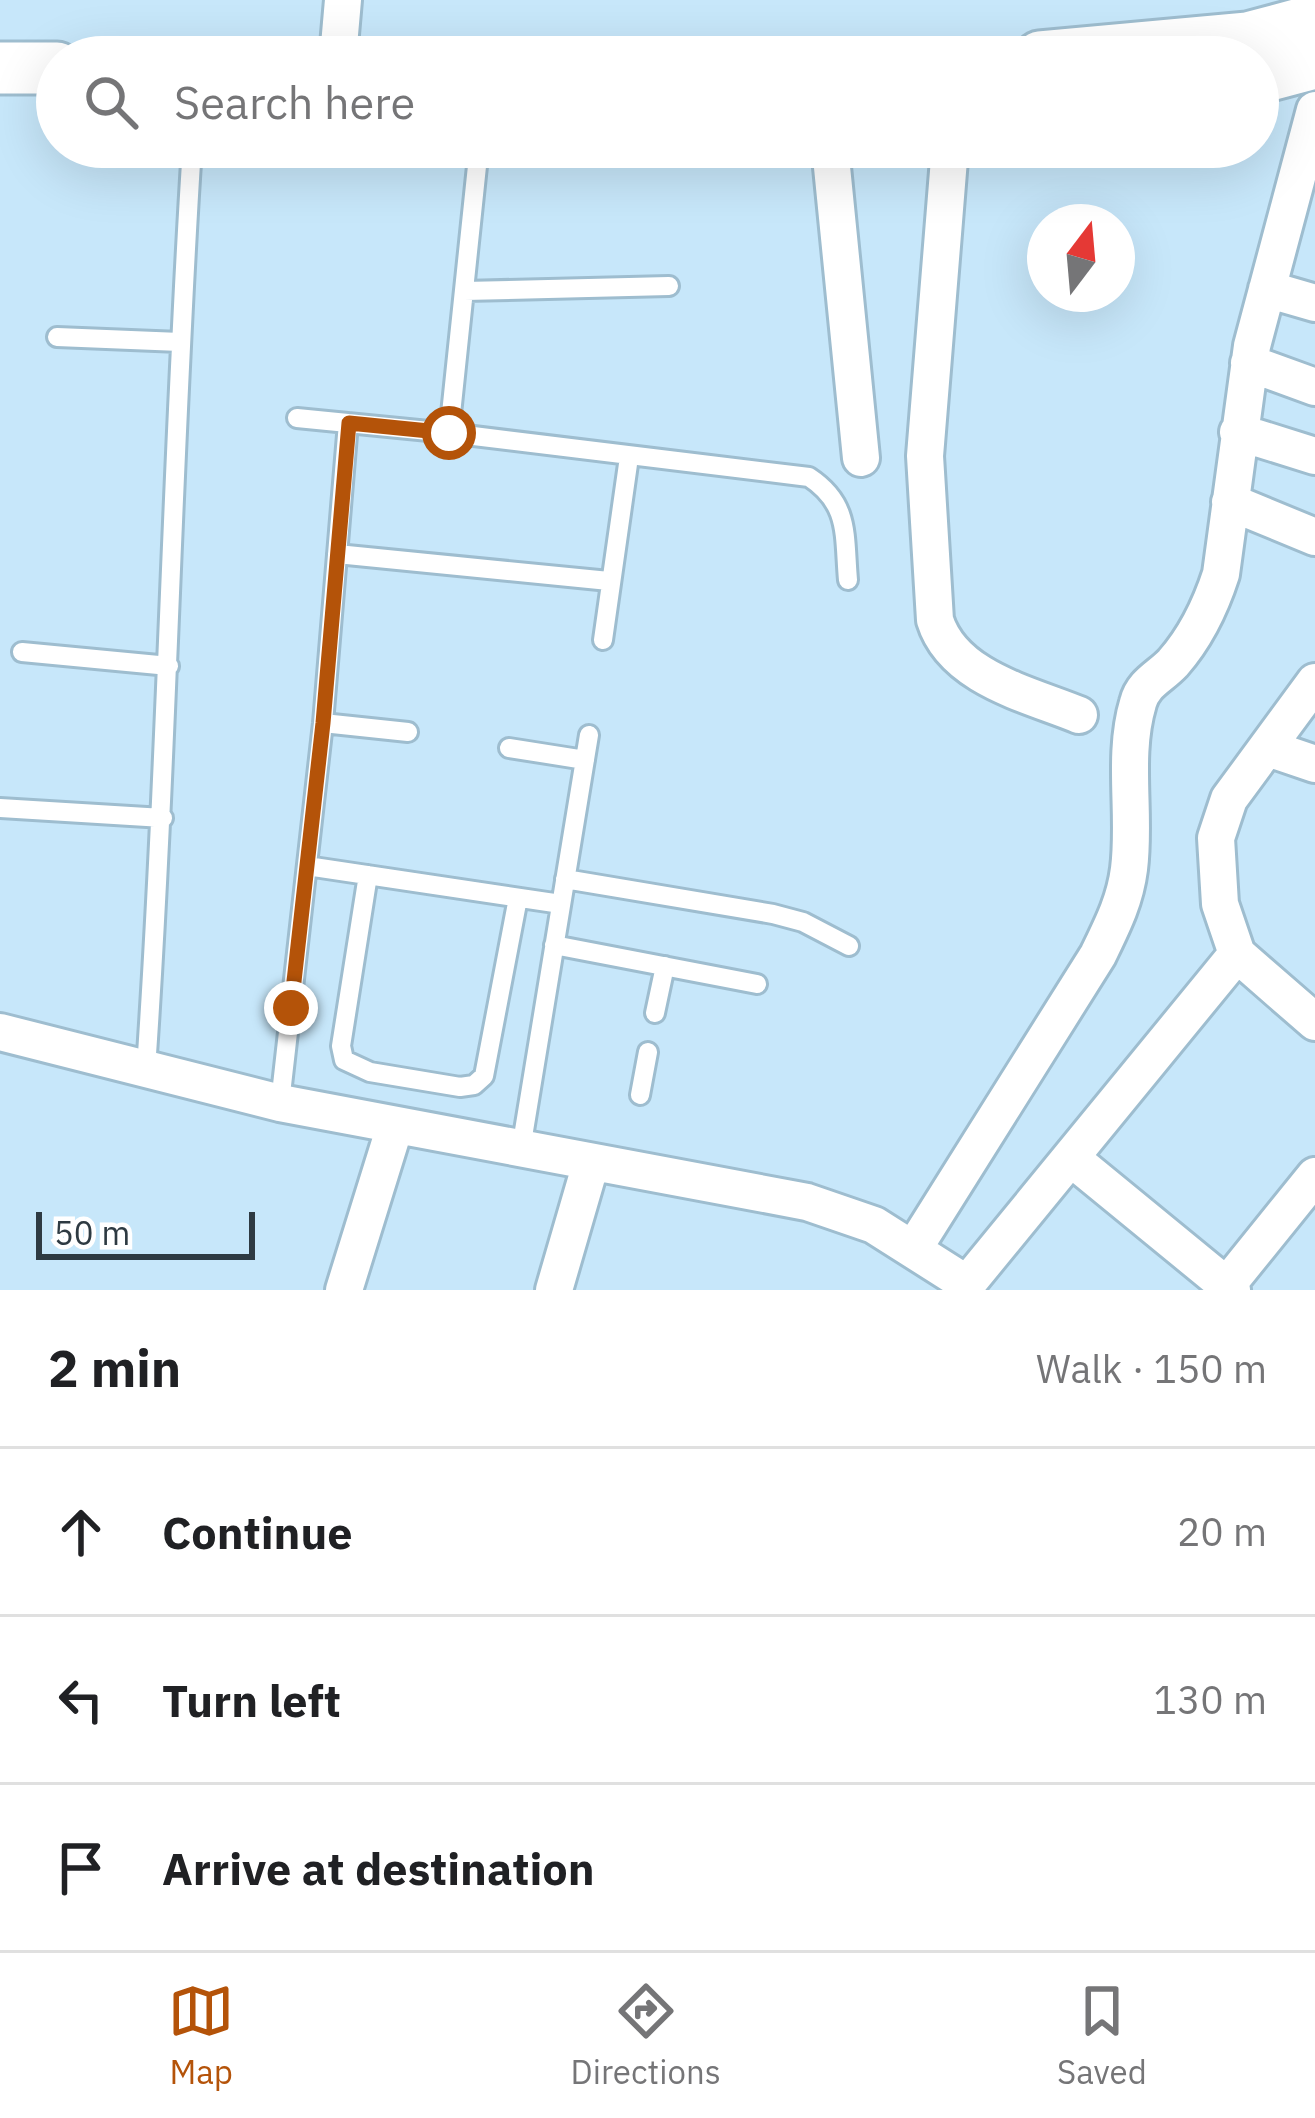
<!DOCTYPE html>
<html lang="en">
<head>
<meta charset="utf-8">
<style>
  body { margin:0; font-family:"IBM Plex Sans",sans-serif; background:#f6f6f6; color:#202124 }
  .compass { position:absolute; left:1027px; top:204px; width:108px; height:108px; border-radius:50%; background:#fff; box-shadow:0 12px 48px #0002; rotate:16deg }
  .scale { position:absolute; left:36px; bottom:30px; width:219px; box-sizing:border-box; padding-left:12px; border:6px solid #2e3a42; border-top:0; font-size:33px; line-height:42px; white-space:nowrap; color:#2e3a42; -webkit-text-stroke:9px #fff; paint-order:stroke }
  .stop { position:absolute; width:36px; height:36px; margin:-27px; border:9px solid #b45309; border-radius:50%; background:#fff }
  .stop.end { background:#b45309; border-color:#fff; box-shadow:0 3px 12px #0008 }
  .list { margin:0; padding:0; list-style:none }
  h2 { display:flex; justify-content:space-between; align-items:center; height:156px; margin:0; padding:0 48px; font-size:51px }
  h2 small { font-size:39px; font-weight:400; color:#757577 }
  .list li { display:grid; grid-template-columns:78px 1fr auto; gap:36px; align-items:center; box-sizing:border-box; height:168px; padding:0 48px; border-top:3px solid #e0e0e0 }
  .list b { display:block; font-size:45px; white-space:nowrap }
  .list em { font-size:39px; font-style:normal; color:#757577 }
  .icon { flex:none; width:66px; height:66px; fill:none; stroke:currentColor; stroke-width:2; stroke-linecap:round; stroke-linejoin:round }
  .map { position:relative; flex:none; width:1315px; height:1290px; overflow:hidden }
  .search { position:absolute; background:#fff; box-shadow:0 12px 48px #0002; left:36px; right:36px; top:36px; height:132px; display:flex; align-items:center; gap:30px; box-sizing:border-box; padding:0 42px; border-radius:66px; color:#757577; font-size:45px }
  .sheet { height:660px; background:#fff }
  nav { display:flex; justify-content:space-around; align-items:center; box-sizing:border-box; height:168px; border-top:3px solid #e0e0e0; background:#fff; font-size:33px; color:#757577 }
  nav a { display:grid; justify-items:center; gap:6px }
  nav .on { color:#b45309 }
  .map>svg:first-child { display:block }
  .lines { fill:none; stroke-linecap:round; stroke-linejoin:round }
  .service-casing { stroke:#9ebdcf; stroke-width:24 }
  .minor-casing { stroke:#9ebdcf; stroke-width:42 }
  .secondary-casing { stroke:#9ebdcf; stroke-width:57 }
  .service { stroke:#fff; stroke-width:18 }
  .minor { stroke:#fff; stroke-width:36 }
  .secondary { stroke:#fff; stroke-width:51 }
  .route { stroke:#b45309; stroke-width:15 }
</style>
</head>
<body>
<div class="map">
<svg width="1315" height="1290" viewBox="0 0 1315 1290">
  <rect width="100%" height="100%" fill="#c7e7fa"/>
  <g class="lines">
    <defs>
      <path id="service" d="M464 291 669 286
        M57 337 180 342
        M297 418 449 433 809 477C850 504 844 535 848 580
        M449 433 479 147
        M337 554 609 581
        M603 640 629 457
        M22 652 169 666
        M323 723 408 732
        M509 748 585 760
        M0 808 163 818
        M307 866 561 904
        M368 875 341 1046 344 1060 370 1072 460 1087 474 1085 484 1076 518 898
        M565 879 773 914 803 922 849 946
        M554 945 757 984
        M655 1013 665 966
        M146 1069C167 762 172 454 192 147
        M640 1095 648 1052
        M280 1103 323 723 348 423
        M521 1149 589 735"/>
      <path id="minor" d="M338 57 343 0
        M830 147 861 458
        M950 147 925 456 935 620C953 678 1028 694 1079 715
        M1267 289 1315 303
        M1249 363 1315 387
        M1238 432 1315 456
        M1230 502 1315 537
        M1315 682 1229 799 1216 838 1220 904 1237 954 1315 1022
        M1268 748 1315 764
        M0 1032 280 1103 807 1202 874 1225 967 1284
        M1071 1158 1232 1290
        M914 1248 1098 955C1112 926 1125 901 1129 869 1136 815 1122 756 1138 703 1143 683 1160 677 1173 663 1195 638 1211 605 1221 574L1252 346 1315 110
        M344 1290 395 1126
        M554 1290 591 1163
        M962 1290 1237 954
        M1223 1290 1315 1176"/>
      <path id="secondary" d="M1040 57 1248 38 1315 20
        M0 68H57
        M1258 78 1315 63"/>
    </defs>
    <use href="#service" class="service-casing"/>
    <use href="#minor" class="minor-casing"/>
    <use href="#secondary" class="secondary-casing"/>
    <use href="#service" class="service"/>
    <use href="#minor" class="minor"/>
    <use href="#secondary" class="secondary"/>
  </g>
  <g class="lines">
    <path class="route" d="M291 1008 323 723 349 423 449 433"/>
  </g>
</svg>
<svg class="compass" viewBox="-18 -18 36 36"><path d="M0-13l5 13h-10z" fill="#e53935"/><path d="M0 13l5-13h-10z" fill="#757577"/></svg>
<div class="scale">50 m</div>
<div class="stop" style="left:449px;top:433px"></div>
<div class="stop end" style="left:291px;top:1008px"></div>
<div class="search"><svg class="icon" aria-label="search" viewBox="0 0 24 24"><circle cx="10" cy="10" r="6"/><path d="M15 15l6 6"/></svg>Search here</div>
</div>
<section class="sheet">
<h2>2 min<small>Walk · 150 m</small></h2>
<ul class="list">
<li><svg class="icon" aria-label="ahead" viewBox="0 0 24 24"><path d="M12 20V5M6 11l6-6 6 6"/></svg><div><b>Continue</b></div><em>20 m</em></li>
<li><svg class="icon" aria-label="left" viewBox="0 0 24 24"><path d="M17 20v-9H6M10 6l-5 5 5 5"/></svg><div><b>Turn left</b></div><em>130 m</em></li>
<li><svg class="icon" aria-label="arrive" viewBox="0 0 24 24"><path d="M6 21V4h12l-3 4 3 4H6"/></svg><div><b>Arrive at destination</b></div></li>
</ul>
</section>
<nav>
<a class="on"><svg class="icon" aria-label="map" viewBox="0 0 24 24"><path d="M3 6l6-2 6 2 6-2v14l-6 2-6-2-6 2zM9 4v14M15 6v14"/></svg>Map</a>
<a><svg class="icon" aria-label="directions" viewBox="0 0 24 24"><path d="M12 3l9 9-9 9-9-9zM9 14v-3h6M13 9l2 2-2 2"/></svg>Directions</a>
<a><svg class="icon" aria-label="saved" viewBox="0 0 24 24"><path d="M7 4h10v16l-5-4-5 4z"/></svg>Saved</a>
</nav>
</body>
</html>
